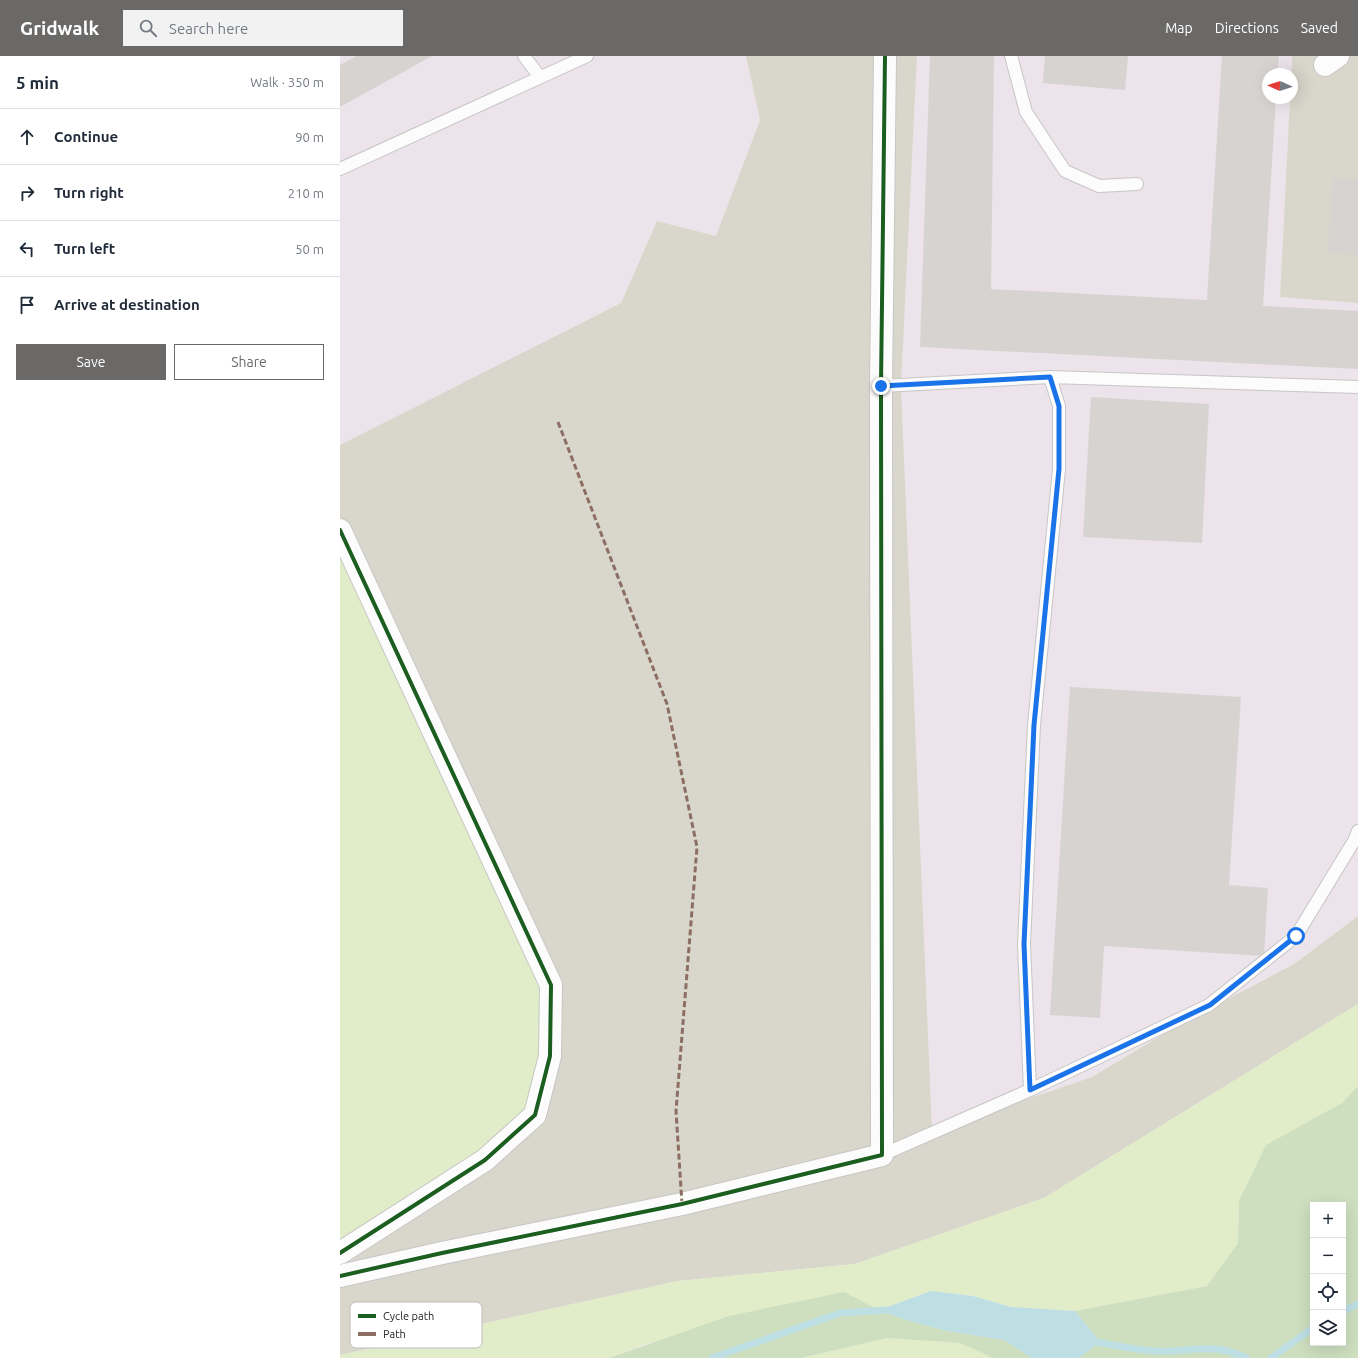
<!DOCTYPE html>
<html lang="en">
<head>
<meta charset="utf-8">
<style>
  body { margin:0; font-family:Ubuntu,sans-serif; background:#f2f2f3; color:#1f2937 }
  .controls { position:absolute; right:12px; bottom:12px; display:grid; overflow:hidden; border-radius:0px; box-shadow:0 4px 16px #0002 }
  .controls button { width:36px; height:36px; display:grid; place-items:center; padding:0; border:0; border-bottom:1px solid #e0e1e3; background:#fff; color:#1f2937; font:20px sans-serif }
  .compass { position:absolute; left:922px; top:12px; width:36px; height:36px; border-radius:50%; background:#fff; box-shadow:0 4px 16px #0002; rotate:273deg }
  .stop { position:absolute; width:12px; height:12px; margin:-9px; border:3px solid #1a73e8; border-radius:50%; background:#fff }
  .stop.end { background:#1a73e8; border-color:#fff; box-shadow:0 1px 4px #0008 }
  .list { margin:0; padding:0; list-style:none }
  h2 { display:flex; justify-content:space-between; align-items:center; height:52px; margin:0; padding:0 16px; font-size:17px }
  h2 small { font-size:13px; font-weight:400; color:#747a83 }
  .list li { display:grid; grid-template-columns:26px 1fr auto; gap:12px; align-items:center; box-sizing:border-box; height:56px; padding:0 16px; border-top:1px solid #e0e1e3 }
  .list b { display:block; font-size:15px; white-space:nowrap }
  .list em { font-size:13px; font-style:normal; color:#747a83 }
  .actions { display:flex; gap:8px; padding:12px 16px }
  .actions a { flex:1; padding:9px 0; border:1px solid #6a6968; border-radius:0px; text-align:center; font-size:14px; color:#6a6968 }
  .actions .main { background:#6a6968; color:#fff }
  .icon { flex:none; width:22px; height:22px; fill:none; stroke:currentColor; stroke-width:2; stroke-linecap:round; stroke-linejoin:round }
  .map { position:relative; flex:none; width:1018px; height:1302px; overflow:hidden }
  header { display:flex; align-items:center; gap:24px; box-sizing:border-box; height:56px; padding:0 20px; background:#6a6968; color:#fff }
  header strong { font-size:19px }
  nav { display:flex; gap:22px; margin-inline-start:auto; font-size:14px }
  .search { width:280px; height:36px; background:#f2f2f3; display:flex; align-items:center; gap:10px; box-sizing:border-box; padding:0 14px; border-radius:0px; color:#747a83; font-size:15px }
  main { display:flex }
  aside { flex:1; background:#fff }
  .map>svg:first-child { display:block }
  .industrial { fill:#ede3ea }
  .construction { fill:#d9d7cc }
  .grass { fill:#e0edc8 }
  .forest { fill:#cddfbf; fill-rule:evenodd }
  .water { fill:#bddfe4 }
  .lines { fill:none; stroke-linecap:round; stroke-linejoin:round }
  .stream { stroke:#bddfe4; stroke-width:7 }
  .building { fill:#d7d3d1 }
  .service-casing { stroke:#c7c6c5; stroke-width:14 }
  .minor-casing { stroke:#c7c6c5; stroke-width:24 }
  .service { stroke:#fdfcfc; stroke-width:12 }
  .minor { stroke:#fdfcfc; stroke-width:22 }
  .quiet { stroke:#8d6e63; stroke-width:3; stroke-dasharray:6 3; stroke-linecap:butt }
  .cycleway-casing { stroke:#fff; stroke-width:6 }
  .cycleway { stroke:#1b5e20; stroke-width:4 }
  .route { stroke:#1a73e8; stroke-width:5 }
  .key { fill:#fff; stroke:#bdbdbd; stroke-width:1 }
  .key-label { font-size:11px; fill:#222 }
</style>
</head>
<body>
<header>
<strong>Gridwalk</strong>
<div class="search"><svg class="icon" aria-label="search" viewBox="0 0 24 24"><circle cx="10" cy="10" r="6"/><path d="M15 15l6 6"/></svg>Search here</div>
<nav><a>Map</a><a>Directions</a><a>Saved</a></nav>
</header>
<main>
<aside>
<h2>5 min<small>Walk · 350 m</small></h2>
<ul class="list">
<li><svg class="icon" aria-label="ahead" viewBox="0 0 24 24"><path d="M12 20V5M6 11l6-6 6 6"/></svg><div><b>Continue</b></div><em>90 m</em></li>
<li><svg class="icon" aria-label="right" viewBox="0 0 24 24"><path d="M7 20v-9h11M14 6l5 5-5 5"/></svg><div><b>Turn right</b></div><em>210 m</em></li>
<li><svg class="icon" aria-label="left" viewBox="0 0 24 24"><path d="M17 20v-9H6M10 6l-5 5 5 5"/></svg><div><b>Turn left</b></div><em>50 m</em></li>
<li><svg class="icon" aria-label="arrive" viewBox="0 0 24 24"><path d="M6 21V4h12l-3 4 3 4H6"/></svg><div><b>Arrive at destination</b></div></li>
</ul>
<div class="actions"><a class="main">Save</a><a>Share</a></div>
</aside>
<div class="map">
<svg width="1018" height="1302" viewBox="0 0 1018 1302">
  <rect width="100%" height="100%" fill="#f0edea"/>
  <path class="industrial" d="M0 0H406L420 64 376 180 317 165 281 247 0 389Z
    M577 0H952V18H928V42H950L940 240 1018 247V860L954 908 837 970 752 1021 592 1075 561 330Z"/>
  <path class="construction" d="M406 0H577L561 330 592 1075 752 1021 837 970 954 908 1018 860V948L704 1142 515 1208 338 1225 0 1299V389L281 247 317 165 376 180 420 64Z
    M952 0H1018V247L940 241 950 42H952Z"/>
  <path class="grass" d="M0 474 211 929 195 1059 0 1190Z
    M1018 948V1030L1002 1047 926 1090 899 1145 898 1187 867 1230 735 1255 671 1251 633 1240 591 1235 539 1254 504 1236 306 1288 269 1302H0V1299L338 1225 515 1208 704 1142Z
    M547 1282 620 1287 653 1302H461Z"/>
  <path class="forest" d="M1018 1030V1302H739L760 1286 735 1255 867 1230 898 1187 899 1145 926 1089 1002 1047ZM973 1149H1003V1287H973Z
    M504 1236 539 1254 566 1264 607 1275 664 1284 692 1302H653L620 1287 547 1282 461 1302H269L389 1260Z"/>
  <path class="water" d="M591 1235 633 1240 671 1251 735 1255 760 1286 739 1302H692L664 1284 607 1275 566 1264 539 1254Z"/>
  <g class="lines">
    <path class="stream" d="M1003 1255 1018 1248
      M752 1285C773 1289 795 1294 816 1295 849 1297 872 1285 906 1302
      M372 1302 500 1257 548 1254
      M931 1302 973 1272"/>
  </g>
  <path class="building" d="M16 0H92L0 51V9Z
    M590 0H654L651 233 867 244 882 0H939L937 18H928V42H936L923 250 1018 255V313L580 291Z
    M705 0H788L785 34 703 27Z
    M992 122 1018 123V199L988 197Z
    M751 341 869 348 862 487 743 481Z
    M730 631 901 641 889 829 928 832 924 900 764 890 760 962 710 959Z"/>
  <g class="lines">
    <defs>
      <path id="service" d="M184 0 200 21
        M671 0 686 56 725 115 759 130 797 128
        M0 113 247 0
        M541 330 710 321 1018 331
        M690 1034 684 888 694 669 719 413V350L710 321
        M542 1099 690 1034 869 949 956 880 1014 785 1018 775"/>
      <path id="minor" d="M985 9 998 0
        M0 474 211 929 210 1000 195 1059 145 1104 0 1197
        M0 1220 102 1197 342 1148 542 1099 541 330 545 0"/>
    </defs>
    <use href="#service" class="service-casing"/>
    <use href="#minor" class="minor-casing"/>
    <use href="#service" class="service"/>
    <use href="#minor" class="minor"/>
    <path class="quiet" d="M218 366 327 648 357 791 336 1055 342 1148"/>
    <defs>
      <path id="cycleway" d="M0 474 211 929 210 1000 195 1059 145 1104 0 1197
        M0 1220 102 1197 342 1148 542 1099 541 330 545 0"/>
    </defs>
    <use href="#cycleway" class="cycleway-casing"/>
    <use href="#cycleway" class="cycleway"/>
  </g>
  <g class="lines">
    <path class="route" d="M541 330 710 321 719 350V413L694 669 684 888 690 1034 870 949 956 880"/>
  </g>
  <rect x="10" y="1246" width="132" height="46" rx="6" class="key"/>
  <rect x="18" y="1258" width="18" height="4" fill="#1b5e20"/>
  <rect x="18" y="1276" width="18" height="4" fill="#8d6e63"/>
  <g class="key-label">
    <text x="43" y="1264">Cycle path</text>
    <text x="43" y="1282">Path</text>
  </g>
</svg>
<div class="controls">
<button>+</button>
<button>−</button>
<button><svg class="icon" aria-label="locate" viewBox="0 0 24 24"><circle cx="12" cy="12" r="6"/><path d="M12 2v4M12 18v4M2 12h4M18 12h4"/></svg></button>
<button><svg class="icon" aria-label="layers" viewBox="0 0 24 24"><path d="M12 4l9 5-9 5-9-5zM3 14l9 5 9-5"/></svg></button>
</div>
<svg class="compass" viewBox="-18 -18 36 36"><path d="M0-13l5 13h-10z" fill="#e53935"/><path d="M0 13l5-13h-10z" fill="#747a83"/></svg>
<div class="stop" style="left:956px;top:880px"></div>
<div class="stop end" style="left:541px;top:330px"></div>
</div>
</main>
</body>
</html>
